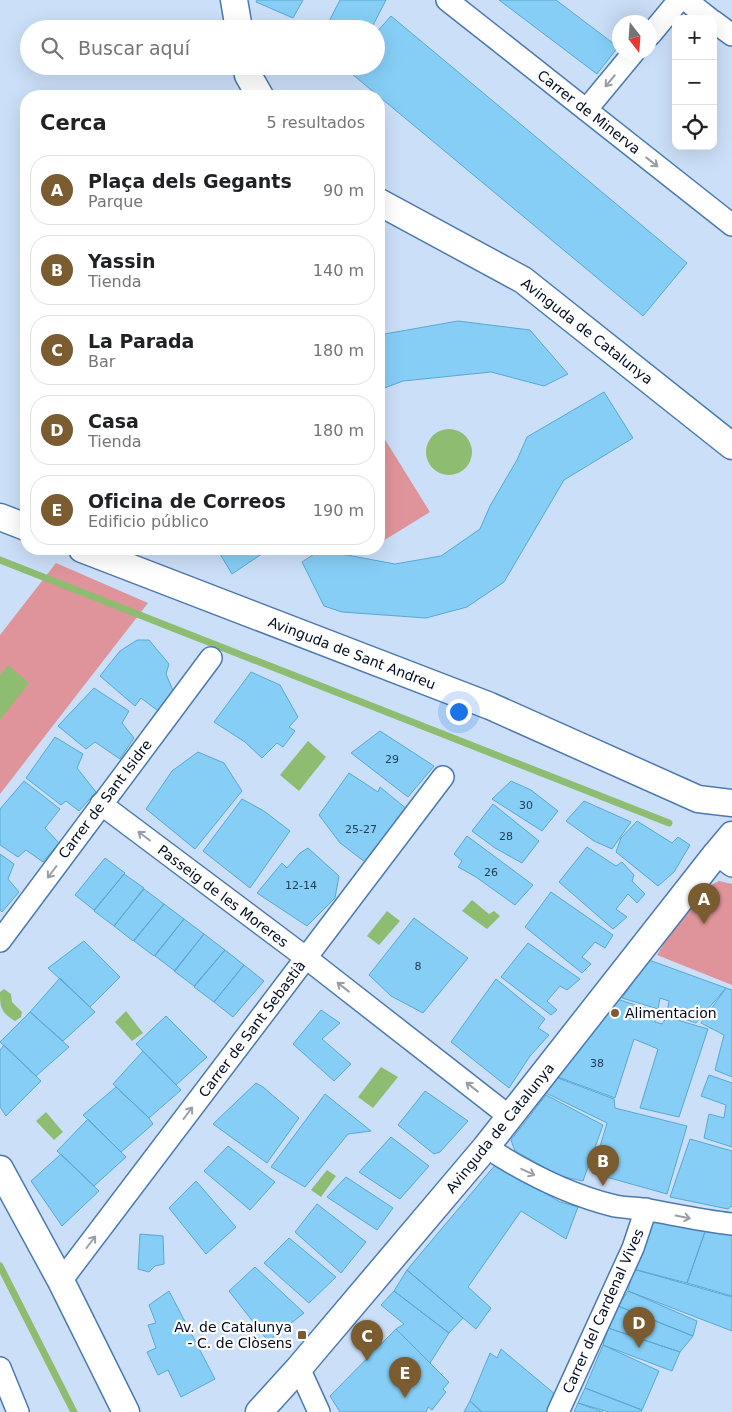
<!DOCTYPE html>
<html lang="es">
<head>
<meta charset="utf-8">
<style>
  body { margin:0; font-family:"DejaVu Sans",sans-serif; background:#f2f2f2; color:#202124 }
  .controls { position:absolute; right:15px; top:15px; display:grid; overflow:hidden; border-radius:10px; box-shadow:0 5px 20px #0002 }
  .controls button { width:45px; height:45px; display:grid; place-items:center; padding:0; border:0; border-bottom:1px solid #e0e0e0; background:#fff; color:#202124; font:25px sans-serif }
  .compass { position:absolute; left:612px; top:15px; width:45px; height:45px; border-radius:50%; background:#fff; box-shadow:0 5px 20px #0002; rotate:163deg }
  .you { position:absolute; left:458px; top:711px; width:18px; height:18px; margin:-12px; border:4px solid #fff; border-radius:50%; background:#1a73e8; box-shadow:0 0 0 8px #1a73e833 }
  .badge { display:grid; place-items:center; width:32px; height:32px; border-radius:50%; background:#7a5c30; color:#fff; font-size:16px; font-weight:700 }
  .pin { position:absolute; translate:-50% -41px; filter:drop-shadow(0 1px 2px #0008) }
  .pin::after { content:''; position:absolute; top:26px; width:18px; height:15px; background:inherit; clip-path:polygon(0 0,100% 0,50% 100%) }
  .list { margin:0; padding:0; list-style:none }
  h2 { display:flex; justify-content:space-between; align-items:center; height:65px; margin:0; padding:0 20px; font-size:21px }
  h2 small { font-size:16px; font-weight:400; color:#757577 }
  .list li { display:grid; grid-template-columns:32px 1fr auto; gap:15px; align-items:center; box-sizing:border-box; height:70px; margin:0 10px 10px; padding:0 10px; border:1px solid #e0e0e0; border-radius:20px }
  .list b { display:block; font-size:19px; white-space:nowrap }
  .list p { margin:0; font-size:16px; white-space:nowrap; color:#757577 }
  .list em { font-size:16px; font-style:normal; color:#757577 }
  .icon { flex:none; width:28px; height:28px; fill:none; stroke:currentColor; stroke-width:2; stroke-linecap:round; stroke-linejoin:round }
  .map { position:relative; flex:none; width:732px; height:1412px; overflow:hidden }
  .search { position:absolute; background:#fff; box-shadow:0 5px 20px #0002; left:20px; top:20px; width:365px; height:55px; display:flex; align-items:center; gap:12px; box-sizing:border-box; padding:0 18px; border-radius:28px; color:#757577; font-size:19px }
  .panel { position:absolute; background:#fff; box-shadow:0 5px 20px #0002; left:20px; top:90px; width:365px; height:465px; border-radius:20px }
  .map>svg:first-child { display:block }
  .green { fill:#df949b }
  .water { fill:#8ebc71 }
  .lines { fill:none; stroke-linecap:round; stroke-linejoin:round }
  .stream { stroke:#8ebc71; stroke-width:7 }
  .building { fill:#86cef6; stroke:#58a8d2 }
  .minor-casing { stroke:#4b79b0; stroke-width:24 }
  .tertiary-casing { stroke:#4b79b0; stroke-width:29 }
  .minor { stroke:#fff; stroke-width:21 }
  .tertiary { stroke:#fff; stroke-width:26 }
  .oneway { stroke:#999ea6 }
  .poi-dot { fill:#7a5c30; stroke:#fefefe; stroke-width:2 }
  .labels { text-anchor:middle; stroke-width:4.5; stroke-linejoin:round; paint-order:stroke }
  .number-label { font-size:11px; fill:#223c56 }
  .street-label { font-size:14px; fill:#000c20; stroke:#fefefe }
  .poi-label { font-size:14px; fill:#000c20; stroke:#fefefe; text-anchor:start }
</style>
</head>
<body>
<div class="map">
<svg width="732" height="1412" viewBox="0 0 732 1412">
  <rect width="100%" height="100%" fill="#cbdff8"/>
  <path class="green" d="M379 430 430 512 383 541 379 535Z
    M56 563 148 603 0 794V635Z
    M719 881 732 884V985L657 955 693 894Z"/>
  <path class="water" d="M426 452a23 23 0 1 1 46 0a23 23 0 1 1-46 0Z
    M8 665 29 683 0 720V675Z
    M308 741 326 757 299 791 280 775Z
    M472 900 489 914 494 911 500 916 487 929 462 911Z
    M387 911 400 921 379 945 367 936Z
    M4 989 11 994 12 1002 22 1012 21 1017 15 1021C1 1012 0 1008 0 992Z
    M126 1011 143 1033 132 1041 115 1022Z
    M381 1067 398 1077 373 1108 358 1097Z
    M46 1112 63 1132 54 1140 36 1121Z
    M327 1170 336 1176 321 1197 311 1190Z"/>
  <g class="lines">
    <path class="stream" d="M0 560 669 823
      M0 1266 74 1412"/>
  </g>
  <path class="building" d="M257 0H303L293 18 256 2Z
    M340 0H386L371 29H325Z
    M499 0H556L618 47 597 74Z
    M391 16 687 263 643 316 346 69 349 66H376V33Z
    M458 321 530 330 568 374 544 386 491 372 403 381 379 390V335Z
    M604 392 633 438 564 480 504 582 467 607 426 618 342 612 324 606 302 562 320 550 395 564 441 556 480 529 490 506 517 460 527 437Z
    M217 549H269L232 574Z
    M137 640H149L169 664 166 674 174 693 158 711 141 698 135 706 100 676 120 651Z
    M251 672 280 685 298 717 289 727 295 731 283 747 277 743 262 758 245 742 214 722Z
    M94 688 129 711 122 723 134 738 120 759 95 742 86 749 58 726Z
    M380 731 434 766 408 797 351 753Z
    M55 737 83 754 77 768 96 792 79 811 66 801 61 805 26 778Z
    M198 752 224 763 242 791 195 849 146 809 172 771Z
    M349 773 378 792 380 787 408 810 365 862 340 843 319 815Z
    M24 781 60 809 45 828 59 843 43 862 26 850 18 857 0 845V809Z
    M511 781 531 790 558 811 542 831 492 799Z
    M242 799 264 811 290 831 250 888 203 851Z
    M584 801 631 822 612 849 594 841 566 821Z
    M493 804 539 841 522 863 495 848 472 831Z
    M637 821 672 843 678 837 690 845 674 872 658 886 616 852 621 838Z
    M467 836 533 885 515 905 476 877 458 867 462 861 454 854Z
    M587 847 616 866 622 862 634 875 632 881 645 894 637 903 628 894 616 909 627 917 613 929 559 882Z
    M308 848 339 876 335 898 307 926 257 893 282 863 287 868 300 853Z
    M0 854 14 864 8 879 19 892 2 912 0 910Z
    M105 858 125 873 94 910 75 895Z
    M124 874 144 888 114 926 94 911Z
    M144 889 164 904 133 941 114 926Z
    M551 892 613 935 605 948 595 942 582 957 591 964 582 973 525 927Z
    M164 904 184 919 154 956 134 941Z
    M414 918 468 958 423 1013 391 996 369 975Z
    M184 919 204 934 175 971 155 956Z
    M204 934 225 950 194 986 174 971Z
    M84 941 120 977 90 1007 48 968Z
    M528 943 580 979 567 990 560 986 547 1001 557 1010 551 1015 501 977Z
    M225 950 244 965 214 1002 194 987Z
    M649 960 726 988 696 1023 667 1013 669 1001 660 998 658 1009 622 998Z
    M244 965 264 981 233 1017 214 1002Z
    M60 978 95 1012 63 1041 30 1012Z
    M496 979 545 1019 538 1028 549 1035 530 1056 509 1088 451 1042Z
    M726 988 732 990V1077L715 1070 724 1035 701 1023Z
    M617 999 654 1011 655 1022 662 1024 667 1017 708 1029 679 1117 640 1108 658 1049 634 1039 615 1098 558 1077Z
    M321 1010 340 1023 322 1039 351 1064 334 1081 293 1044Z
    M30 1012 69 1047 36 1076 0 1042Z
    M166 1016 207 1057 176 1085 136 1044Z
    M4 1045 41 1081 6 1116 0 1107V1050Z
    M143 1051 181 1090 149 1118 113 1084Z
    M709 1075 732 1083V1147L704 1138 709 1114 724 1118 726 1105 701 1096Z
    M558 1078 614 1099 615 1108 687 1126 667 1194 592 1173 607 1123 546 1093Z
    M256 1083 263 1087 299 1118 267 1163 213 1124Z
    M116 1087 149 1118 153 1124 121 1152 83 1115Z
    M425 1091 468 1121 440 1152 434 1154 398 1125Z
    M325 1094 371 1131 348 1134 305 1187 271 1167Z
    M546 1095 603 1125 583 1181 560 1176 515 1151 511 1140Z
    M88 1119 126 1157 94 1186 57 1151Z
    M391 1137 429 1166 400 1199 359 1172Z
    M690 1139 732 1151V1206L728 1209 670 1197Z
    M228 1146 275 1182 250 1210 204 1171Z
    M61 1154 99 1191 62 1226 31 1181Z
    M496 1164 560 1202 578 1207 566 1239 521 1211 468 1287 491 1308 476 1329 407 1270Z
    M346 1177 393 1208 377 1230 327 1197Z
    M196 1181 236 1227 206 1254 169 1208Z
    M317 1204 366 1242 341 1273 295 1232Z
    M650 1220 707 1226 687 1283 633 1269Z
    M707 1226 732 1229V1296L687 1283Z
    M140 1234 163 1236 164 1264 155 1266 149 1272 138 1269Z
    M289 1238 336 1277 309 1303 264 1263Z
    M255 1267 304 1313 268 1341 229 1291Z
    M633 1269 732 1297V1331L628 1291Z
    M407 1270 463 1318 449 1333 394 1291Z
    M169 1291 215 1379 181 1397 168 1370 158 1375 147 1352 156 1348 148 1325 156 1323 149 1305Z
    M394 1291 449 1333 430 1363 396 1329 404 1324 381 1305Z
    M628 1291 697 1321 693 1336 618 1306Z
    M618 1306 693 1336 680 1352 608 1328Z
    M608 1328 680 1352 672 1371 603 1345Z
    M396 1329 449 1382 443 1389 446 1392 432 1410 428 1407 426 1412H340L330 1396Z
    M603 1345 659 1371 642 1410 585 1388Z
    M501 1349 556 1395 548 1412H482L470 1401 490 1353 497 1358Z
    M585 1388 642 1410 641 1412H609L578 1403Z
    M470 1401 482 1412H464Z
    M578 1403 603 1412H574Z"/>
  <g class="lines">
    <defs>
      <path id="minor" d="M447 0 732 225
        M686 0 710 19
        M713 21 732 35
        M650 35 679 0
        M586 110 634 52
        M101 804 305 957 510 1117
        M716 854 732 866
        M0 941 211 658
        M486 1147C526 1173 569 1195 615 1206 626 1208 638 1208 649 1210 677 1215 704 1221 732 1224
        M61 1281 443 777
        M0 1368 18 1412
        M299 1368 319 1412
        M558 1412 633 1248 646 1209"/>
      <path id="tertiary" d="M234 0 239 29
        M246 66 248 75 260 96
        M379 202 523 280 732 446
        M0 517 26 527
        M82 549 490 706 698 799 732 803
        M0 1169 61 1281 126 1412
        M259 1412 299 1368 486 1147 716 854 732 835"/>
    </defs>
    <use href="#minor" class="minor-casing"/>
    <use href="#tertiary" class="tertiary-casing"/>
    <use href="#minor" class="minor"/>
    <use href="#tertiary" class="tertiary"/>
  </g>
  <defs><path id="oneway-shaft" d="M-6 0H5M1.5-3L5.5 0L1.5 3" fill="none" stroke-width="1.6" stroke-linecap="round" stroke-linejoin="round" transform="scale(1.25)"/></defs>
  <g class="oneway">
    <use href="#oneway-shaft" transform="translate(610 81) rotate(130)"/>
    <use href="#oneway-shaft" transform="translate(652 162) rotate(38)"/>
    <use href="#oneway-shaft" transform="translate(144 836) rotate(-143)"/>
    <use href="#oneway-shaft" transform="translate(52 872) rotate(127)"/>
    <use href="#oneway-shaft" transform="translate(343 987) rotate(-142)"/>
    <use href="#oneway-shaft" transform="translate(472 1087) rotate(-142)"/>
    <use href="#oneway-shaft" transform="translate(188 1113) rotate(-53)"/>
    <use href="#oneway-shaft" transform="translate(528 1172) rotate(25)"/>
    <use href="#oneway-shaft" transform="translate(683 1217) rotate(11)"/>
    <use href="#oneway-shaft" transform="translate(91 1242) rotate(-53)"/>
  </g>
  <g class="poi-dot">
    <circle cx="615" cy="1013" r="5"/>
    <rect x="297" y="1330" width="10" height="10" rx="2.5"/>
  </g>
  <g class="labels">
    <g class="number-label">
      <text x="392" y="763">29</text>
      <text x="526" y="809">30</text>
      <text x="361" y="833">25-27</text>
      <text x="506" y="840">28</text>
      <text x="491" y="876">26</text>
      <text x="301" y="889">12-14</text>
      <text x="418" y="970">8</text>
      <text x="597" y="1067">38</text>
    </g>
    <g class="street-label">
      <text transform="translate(589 112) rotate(38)" y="5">Carrer de Minerva</text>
      <text transform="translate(587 331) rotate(38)" y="5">Avinguda de Catalunya</text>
      <text transform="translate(352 653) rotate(21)" y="5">Avinguda de Sant Andreu</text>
      <text transform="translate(105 799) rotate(-53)" y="5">Carrer de Sant Isidre</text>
      <text transform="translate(223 896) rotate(37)" y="5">Passeig de les Moreres</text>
      <text transform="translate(252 1029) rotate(-53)" y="5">Carrer de Sant Sebastià</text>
      <text transform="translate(500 1128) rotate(-51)" y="5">Avinguda de Catalunya</text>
      <text transform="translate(603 1311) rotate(-66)" y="5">Carrer del Cardenal Vives</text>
    </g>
    <g class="poi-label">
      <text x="625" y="1018">Alimentacion</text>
      <text x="292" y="1332" text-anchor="end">Av. de Catalunya<tspan x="292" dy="16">- C. de Clòsens</tspan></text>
    </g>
  </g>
</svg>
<div class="controls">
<button>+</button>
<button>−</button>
<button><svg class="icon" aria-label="locate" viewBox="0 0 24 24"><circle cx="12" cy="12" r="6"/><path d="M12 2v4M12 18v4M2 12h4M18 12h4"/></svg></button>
</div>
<svg class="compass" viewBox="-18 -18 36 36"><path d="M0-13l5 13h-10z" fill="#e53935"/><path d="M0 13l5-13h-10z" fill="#757577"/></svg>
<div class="you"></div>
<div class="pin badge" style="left:704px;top:924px">A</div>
<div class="pin badge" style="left:603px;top:1186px">B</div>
<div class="pin badge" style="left:367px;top:1361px">C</div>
<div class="pin badge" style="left:639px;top:1348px">D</div>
<div class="pin badge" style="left:405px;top:1398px">E</div>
<div class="search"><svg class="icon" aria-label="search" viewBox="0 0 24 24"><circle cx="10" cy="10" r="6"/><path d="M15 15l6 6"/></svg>Buscar aquí</div>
<section class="panel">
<h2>Cerca<small>5 resultados</small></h2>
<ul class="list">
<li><span class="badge">A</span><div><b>Plaça dels Gegants</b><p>Parque</p></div><em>90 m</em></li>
<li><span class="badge">B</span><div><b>Yassin</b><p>Tienda</p></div><em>140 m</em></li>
<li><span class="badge">C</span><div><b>La Parada</b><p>Bar</p></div><em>180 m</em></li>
<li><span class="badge">D</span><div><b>Casa</b><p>Tienda</p></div><em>180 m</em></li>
<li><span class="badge">E</span><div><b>Oficina de Correos</b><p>Edificio público</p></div><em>190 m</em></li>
</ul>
</section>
</div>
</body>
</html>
